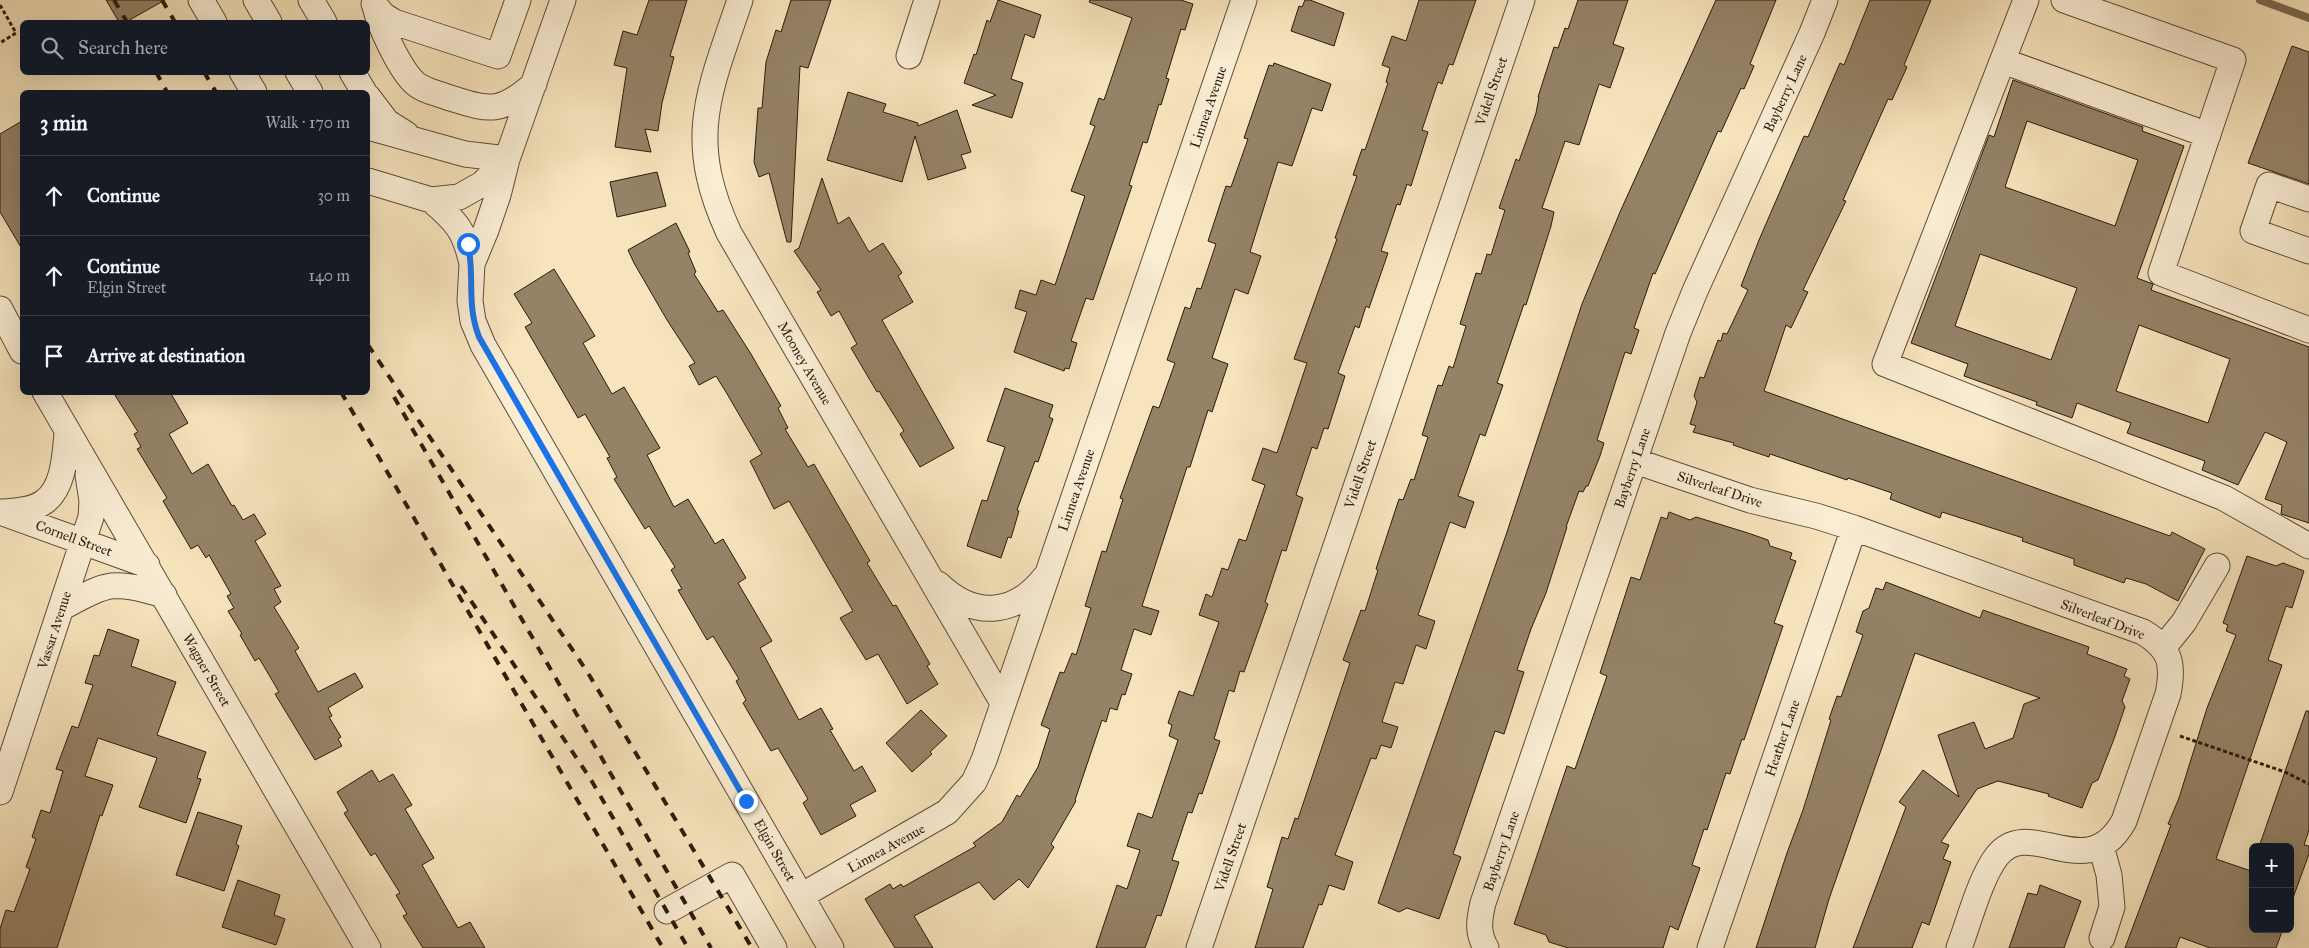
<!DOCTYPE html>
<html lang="en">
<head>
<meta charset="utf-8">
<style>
  body { margin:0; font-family:"IM FELL Great Primer",serif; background:#242831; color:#f1f3f6 }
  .controls { position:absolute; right:15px; bottom:15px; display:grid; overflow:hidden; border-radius:8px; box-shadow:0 5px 20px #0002 }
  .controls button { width:45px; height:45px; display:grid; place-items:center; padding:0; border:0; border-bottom:1px solid #363941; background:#171b24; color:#f1f3f6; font:25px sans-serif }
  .stop { position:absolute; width:15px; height:15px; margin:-11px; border:4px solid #1a73e8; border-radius:50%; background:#fff }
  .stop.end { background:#1a73e8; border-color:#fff; box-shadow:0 1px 5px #0008 }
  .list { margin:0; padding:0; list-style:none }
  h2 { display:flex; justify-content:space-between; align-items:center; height:65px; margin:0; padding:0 20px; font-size:21px }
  h2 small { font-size:16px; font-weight:400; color:#9ea1a6 }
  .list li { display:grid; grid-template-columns:32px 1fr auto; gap:15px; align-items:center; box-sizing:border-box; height:80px; padding:0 20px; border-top:1px solid #363941 }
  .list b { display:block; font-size:19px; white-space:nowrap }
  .list p { margin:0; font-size:16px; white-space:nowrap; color:#9ea1a6 }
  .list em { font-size:16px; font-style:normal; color:#9ea1a6 }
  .icon { flex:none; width:28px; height:28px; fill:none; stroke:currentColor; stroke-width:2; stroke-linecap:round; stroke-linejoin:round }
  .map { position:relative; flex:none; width:2309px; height:948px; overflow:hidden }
  .search { position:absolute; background:#171b24; box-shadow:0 5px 20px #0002; left:20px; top:20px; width:350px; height:55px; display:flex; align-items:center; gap:12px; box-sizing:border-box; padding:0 18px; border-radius:8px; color:#9ea1a6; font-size:19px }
  .panel { position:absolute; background:#171b24; box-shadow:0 5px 20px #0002; left:20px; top:90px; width:350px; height:305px; border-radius:8px }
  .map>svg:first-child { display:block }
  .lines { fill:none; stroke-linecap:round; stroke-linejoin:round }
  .stream { stroke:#7c6a51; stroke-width:8 }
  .building { fill:#958368; stroke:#2b1a0b; fill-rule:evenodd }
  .minor-casing { stroke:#5e4c38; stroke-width:27 }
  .path { stroke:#2b1a0b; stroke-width:3; stroke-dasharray:4 2.5; stroke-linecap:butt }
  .minor { stroke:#faedd4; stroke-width:25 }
  .rail { stroke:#2b1a0b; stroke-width:4; stroke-dasharray:9 9; stroke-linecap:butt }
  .route { stroke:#1a73e8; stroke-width:6 }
  .labels { text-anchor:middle; stroke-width:4; stroke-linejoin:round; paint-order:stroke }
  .street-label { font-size:14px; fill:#2b1a0b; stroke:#faedd4 }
</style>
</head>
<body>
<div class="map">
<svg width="2309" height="948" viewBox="0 0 2309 948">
  <rect width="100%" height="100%" fill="#f7e4bd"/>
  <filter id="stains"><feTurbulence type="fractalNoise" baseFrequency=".004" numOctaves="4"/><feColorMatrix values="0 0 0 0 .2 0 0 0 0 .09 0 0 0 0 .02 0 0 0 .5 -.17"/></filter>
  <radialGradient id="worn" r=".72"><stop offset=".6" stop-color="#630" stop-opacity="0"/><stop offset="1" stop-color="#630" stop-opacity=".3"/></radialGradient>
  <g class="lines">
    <path class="stream" d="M2260 0 2309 18"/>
  </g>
  <path class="building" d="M106 0H165L126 22H119Z
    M649 0H687L670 56 674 57 662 103 658 131 645 129 651 152 615 147 627 68 614 65 623 31 637 35Z
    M791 0H831L808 68 800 66 791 242H787L769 173 759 177 754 162 758 108H762L766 62 776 30 781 32Z
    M998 0 1041 15 1034 38 1025 34 1011 79 1023 83 1012 118 972 105 996 95 964 83 974 54 976 55 987 20 990 22Z
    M1090 0H1181L1193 4 1185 30 1181 29 1166 78 1169 79 1161 105 1159 104 1147 143 1143 142 1129 185 1132 186 1093 300 1086 298 1071 341 1077 343 1069 369 1065 368 1064 371 1014 352 1027 312 1015 308 1020 290 1036 295 1041 280 1055 285 1085 196 1071 191 1095 126 1090 124 1099 98 1104 100 1132 18 1089 2Z
    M1305 0H1310L1344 13 1334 46 1291 31 1299 6 1302 7Z
    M1419 0H1476L1453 65 1449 64 1442 84 1438 82 1422 130 1428 132 1411 186 1407 184 1400 205 1397 204 1381 251 1388 253 1369 308 1366 306 1359 328 1355 326 1338 373 1345 376 1328 429 1324 428 1317 449 1312 447 1296 495 1303 498 1286 551 1282 550 1265 602 1268 604 1244 672 1240 671 1234 692 1229 690 1214 739 1220 741 1202 794 1199 793 1192 813 1188 812 1172 860 1179 862 1161 916 1157 915 1145 948H1096L1117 885 1127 889 1140 850 1127 846 1138 813 1152 818 1178 740 1169 736 1172 725 1168 723 1179 691 1193 696 1219 622 1199 615 1206 594 1212 597 1222 568 1228 570 1239 539 1246 541 1265 485 1252 480 1263 448 1277 453 1307 363 1294 359 1337 239 1335 238 1357 176 1353 175 1362 149 1365 150 1388 83 1386 82 1390 68 1382 65 1392 36 1406 41Z
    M1578 0H1628L1613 44 1624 48 1610 88 1599 84 1579 145 1565 141 1542 208 1554 212 1551 226 1526 305 1524 304 1497 383 1503 385 1485 436 1480 434 1458 496 1474 502 1465 528 1450 522 1418 615 1435 621 1426 649 1416 645 1403 684 1395 682 1382 722 1398 727 1391 748 1381 745 1376 759 1371 758 1335 855 1353 862 1344 890 1329 885 1322 905 1319 904 1303 948H1255L1273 889 1267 887 1282 837 1288 839 1295 818 1298 819 1350 663 1343 660 1361 610 1365 611 1378 570 1376 569 1399 499 1403 500 1411 479 1414 480 1428 437 1422 435 1438 385 1442 386 1449 366 1453 368 1466 326 1460 324 1476 273 1481 274 1487 254 1491 255 1505 210 1499 208 1516 159 1519 161 1536 113 1539 97H1538L1554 47 1558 48 1565 28 1568 29Z
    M1716 0H1776L1750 64 1754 66 1744 89 1741 88 1721 132 1718 131 1655 274 1653 273 1634 328 1639 330 1631 354 1625 352 1597 440 1604 443 1600 456 1588 486H1586L1583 492 1579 491 1566 527H1567L1546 593 1531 629 1517 670 1524 672 1504 734 1495 731 1453 854 1461 857 1439 919 1407 908 1399 912 1378 903 1506 535 1582 304 1620 212Z
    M1870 0H1931L1904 65 1907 67 1892 100 1888 99 1843 200 1846 201 1803 290 1808 292 1791 328 1786 325 1764 391 2170 536 2172 532 2205 549 2178 601 2146 584 2126 578 2124 583 2074 565V559L2022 541 2023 538 1942 512 1940 518 1890 499 1892 493 1848 478 1847 480 1770 454 1769 457 1733 445 1734 443 1693 432 1696 426 1690 424 1697 402 1694 396 1700 377 1704 378 1718 340 1721 341 1723 333 1727 334 1748 290 1741 286 1759 240 1804 136 1808 137 1840 63 1844 65Z
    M2292 46 2309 52V184L2248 163Z
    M1274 63 1331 84 1322 111 1312 108 1292 166 1278 162 1250 252 1261 256 1248 294 1235 289 1212 358 1228 364 1212 412 1208 410 1190 467H1187L1142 606 1159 611 1151 635 1134 629 1121 670 1132 674 1125 695 1122 694 1117 710 1110 708 1106 722 1102 720 1075 800 1076 801 1051 844 1054 847 1028 888 1019 879 994 900 979 882 914 916 933 948H895L865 899 890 884 893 889 901 884 903 887 976 846 973 843 1002 822 1017 795 1020 797 1038 767 1050 729 1041 725 1060 672 1064 673 1072 653 1076 655 1091 608 1085 606 1102 551 1106 552 1123 499 1120 498 1153 406 1159 408 1175 363 1167 360 1185 307 1190 309 1197 288 1201 289 1216 244 1208 241 1226 186 1231 187 1248 139 1244 138 1269 65 1273 66Z
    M2013 80 2143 127 2142 131 2184 146 2137 278 2153 284 2151 290 2309 347V523L2281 514 2282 505 2265 499 2287 442 2265 432 2238 485 2202 470 2205 461 2127 433 2131 423 2077 403 2072 418 2036 405 2037 402 1964 376 1968 364 1911 343 1989 135 1994 137ZM2027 121 2138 160 2115 226 2005 187ZM1980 254 2077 288 2051 360 1955 326ZM2139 325 2230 359 2208 423 2116 391Z
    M848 92 886 104 883 112 918 123V126L957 110 971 152 961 155 966 168 928 180 915 136 902 182 827 160Z
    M22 121V249L0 212V134Z
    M657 172 666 206 617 217 610 182Z
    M822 178 838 224 849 217 869 252 883 243 902 273 898 276 913 302 882 320 954 448 920 467 900 434 904 431 879 391 877 392 851 348 857 344 839 311 831 316 817 292 821 290 794 251 799 248Z
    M676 223 690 252 688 253 696 272 694 274 718 312 723 310 751 354 781 406 778 408 788 428 785 429 808 467 814 464 870 561 867 563 893 606 896 605 930 664 927 666 938 684 907 704 878 654 866 660 840 618 853 611 789 501 774 509 750 461 762 454 726 392 716 376 699 385 689 366 695 363 667 320 634 263 628 250Z
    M554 269 595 336 583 343 612 394 624 387 660 448 647 455 674 507 688 499 715 544 723 539 746 578 738 583 772 641 760 648 799 720 821 708 833 729 830 730 854 771 862 766 876 791 850 805 856 816 821 835 803 803 808 799 778 748 771 751 743 703 746 700 736 681 739 679 713 636 707 640 678 590 682 589 671 570 675 567 649 526 645 529 614 479 617 477 607 458 610 457 585 414 578 418 525 327 532 323 514 294Z
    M1005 388 1053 405 1049 417 1053 419 1038 462 1035 461 1017 510 1019 511 1011 538 1008 537 1001 558 967 546 982 500 987 501 1005 447 987 441Z
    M113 392H170L188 423 169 434 192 474 208 464 232 506 234 505 243 520 254 514 266 534 255 541 281 586 274 589 281 602 274 607 299 648 295 651 318 692 355 673 363 687 328 708 332 716 329 717 341 737 338 739 342 746 315 760 275 694 279 692 259 658 255 661 240 635 242 634 228 611 234 608 227 596 231 594 209 555 206 558 198 545 191 549 163 501 167 498 137 449 141 447 134 434 138 432Z
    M1669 512 1690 520 1696 517 1748 533 1768 540 1770 546 1792 553 1790 559 1796 561 1774 623 1783 626 1744 740 1742 739 1730 774 1726 773 1707 830 1704 829 1692 865 1700 868 1678 930 1670 926 1663 948H1568L1549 942 1546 935 1514 924 1567 766 1575 769 1607 676 1600 673 1631 577 1640 580 1661 517 1667 519Z
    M2247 556 2276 566 2283 563 2304 571 2292 608 2286 606 2268 660 2282 665 2216 859 2251 871 2253 864V929H2283L2276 948H2210L2180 937 2176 948H2125L2171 825 2168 824 2179 798 2207 708 2236 635 2226 631 2228 625 2223 623Z
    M1886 582 1980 618 1983 610 2072 641 2089 647 2087 654 2127 669 2124 676 2130 679 2122 701 2125 707 2114 739 2098 780 2092 783 2082 808 2048 796 2049 794 1998 781 1977 789 1941 842 1949 845 1943 859 1951 862 1929 925 1922 922 1912 948H1853L1906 807 1899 802 1923 770 1959 797 1938 735 1974 722 1985 749 2013 738 2024 704 2040 698 1915 653 1829 899 1815 948H1756L1787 853 1803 810 1831 720 1829 719 1837 696 1841 697 1863 635 1856 632 1863 611 1869 608 1876 588 1883 590Z
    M108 629 139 640 131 666 176 682 157 735 206 752 197 778 201 779 186 823 139 807 157 758 98 738 85 776 113 785 102 816 100 815 57 948H0V929L6 910 14 912 30 869 26 867 36 839 32 837 41 810 50 813 63 771 56 769 72 726 78 728 93 685 85 683 94 655 99 656Z
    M921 710 947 736 930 752 932 754 912 772 886 743Z
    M2306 711H2309V830L2304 845 2309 846V854L2290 906V847H2259Z
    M372 770 379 782 393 774 412 805 405 809 434 858 422 865 458 928 470 922 485 948H423L403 916 407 914 396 895 400 893 375 853 371 856 344 813 348 811 337 792Z
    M198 812 242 826 236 844 239 846 224 891 176 875Z
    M238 880 280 895 274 915 285 919 276 945 222 927Z
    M2040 885 2081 901 2064 948H2009L2028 893 2037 895Z"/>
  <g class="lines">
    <defs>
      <path id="minor" d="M201 0 214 22
        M256 0 269 22
        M311 0 324 22
        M563 0 507 159 498 195 486 230 472 264 470 301 473 321 483 345 831 948
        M740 0C709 92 685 138 729 233L1003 703
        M2026 0 1885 364 2224 498 2309 546
        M2064 0 2233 60 2161 273 2309 330
        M374 4 383 15 394 22 498 56 518 0
        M375 6C379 25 401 72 416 84 424 91 437 93 447 97 489 110 499 115 534 84
        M909 56 927 0
        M2003 61 2208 135
        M242 72 254 92
        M298 72 310 92
        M352 72 364 92
        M368 97 387 122 406 134
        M368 127 465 154 507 159
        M368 181 431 200 459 197 482 184 507 159
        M2309 199 2269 185 2253 231 2309 251
        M431 200C456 221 465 231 472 264
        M0 309 22 351
        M45 392 368 948
        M1635 461 1750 500 1816 516 1854 528 2143 632C2171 649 2174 664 2168 694L2124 821C2087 888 2030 814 1997 856 1980 878 1969 922 1959 948
        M0 512 147 565
        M3 512C17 511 33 510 44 502 64 488 65 455 67 433
        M938 584C973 618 1014 617 1045 577
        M61 608C110 582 111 580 164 595
        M2163 648 2184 622 2217 566
        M0 792 91 517 92 501 88 475
        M2101 846 2109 875 2112 907 2102 938
        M801 896 947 812 974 782 984 760 1244 0
        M667 911 732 875 774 948
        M1199 948 1522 0
        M1486 948C1477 932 1479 920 1483 903L1678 333 1695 291 1812 33 1825 0
        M1710 948 1854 528"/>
    </defs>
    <use href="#minor" class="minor-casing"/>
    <path class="path" d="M0 5 16 33 0 43
      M2180 736 2285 772 2309 784"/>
    <use href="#minor" class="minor"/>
    <path class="rail" d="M114 0 127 22
      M162 0 175 22
      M156 72 167 92
      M204 72 216 92
      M368 345 588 673 752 948
      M341 392 663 948
      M394 397 711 948
      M461 586 590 778 688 948"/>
  </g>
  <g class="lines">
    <path class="route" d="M468 244C475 277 466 303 479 337L746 801"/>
  </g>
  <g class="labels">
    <g class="street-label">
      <text transform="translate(1491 91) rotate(-71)" y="5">Videll Street</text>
      <text transform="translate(1785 93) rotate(-65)" y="5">Bayberry Lane</text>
      <text transform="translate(1208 107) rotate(-71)" y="5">Linnea Avenue</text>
      <text transform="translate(805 363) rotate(60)" y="5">Mooney Avenue</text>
      <text transform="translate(1632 468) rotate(-71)" y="5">Bayberry Lane</text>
      <text transform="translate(1360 474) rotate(-71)" y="5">Videll Street</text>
      <text transform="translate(1720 489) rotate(18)" y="5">Silverleaf Drive</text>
      <text transform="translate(1076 490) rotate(-71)" y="5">Linnea Avenue</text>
      <text transform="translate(74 538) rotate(20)" y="5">Cornell Street</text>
      <text transform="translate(2103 619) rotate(21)" y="5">Silverleaf Drive</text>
      <text transform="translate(54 630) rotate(-72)" y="5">Vassar Avenue</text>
      <text transform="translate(207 670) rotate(60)" y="5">Wagner Street</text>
      <text transform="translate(1782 738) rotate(-71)" y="5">Heather Lane</text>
      <text transform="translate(886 848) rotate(-29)" y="5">Linnea Avenue</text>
      <text transform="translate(775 850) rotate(60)" y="5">Elgin Street</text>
      <text transform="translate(1501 851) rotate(-71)" y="5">Bayberry Lane</text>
      <text transform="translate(1230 857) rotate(-71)" y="5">Videll Street</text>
    </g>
  </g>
  <rect width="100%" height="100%" filter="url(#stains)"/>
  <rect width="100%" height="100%" fill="url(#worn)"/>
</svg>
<div class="controls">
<button>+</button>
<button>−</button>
</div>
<div class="stop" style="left:468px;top:244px"></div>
<div class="stop end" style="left:746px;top:801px"></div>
<div class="search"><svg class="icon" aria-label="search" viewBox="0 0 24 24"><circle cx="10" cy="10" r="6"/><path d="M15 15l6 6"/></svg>Search here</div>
<section class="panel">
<h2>3 min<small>Walk · 170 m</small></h2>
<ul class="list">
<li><svg class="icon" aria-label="ahead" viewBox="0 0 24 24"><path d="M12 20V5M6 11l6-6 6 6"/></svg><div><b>Continue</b></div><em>30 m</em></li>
<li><svg class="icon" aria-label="ahead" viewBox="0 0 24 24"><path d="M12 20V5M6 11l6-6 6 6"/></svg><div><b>Continue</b><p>Elgin Street</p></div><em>140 m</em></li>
<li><svg class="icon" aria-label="arrive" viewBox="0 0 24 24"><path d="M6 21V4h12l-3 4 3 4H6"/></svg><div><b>Arrive at destination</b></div></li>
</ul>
</section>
</div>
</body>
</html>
